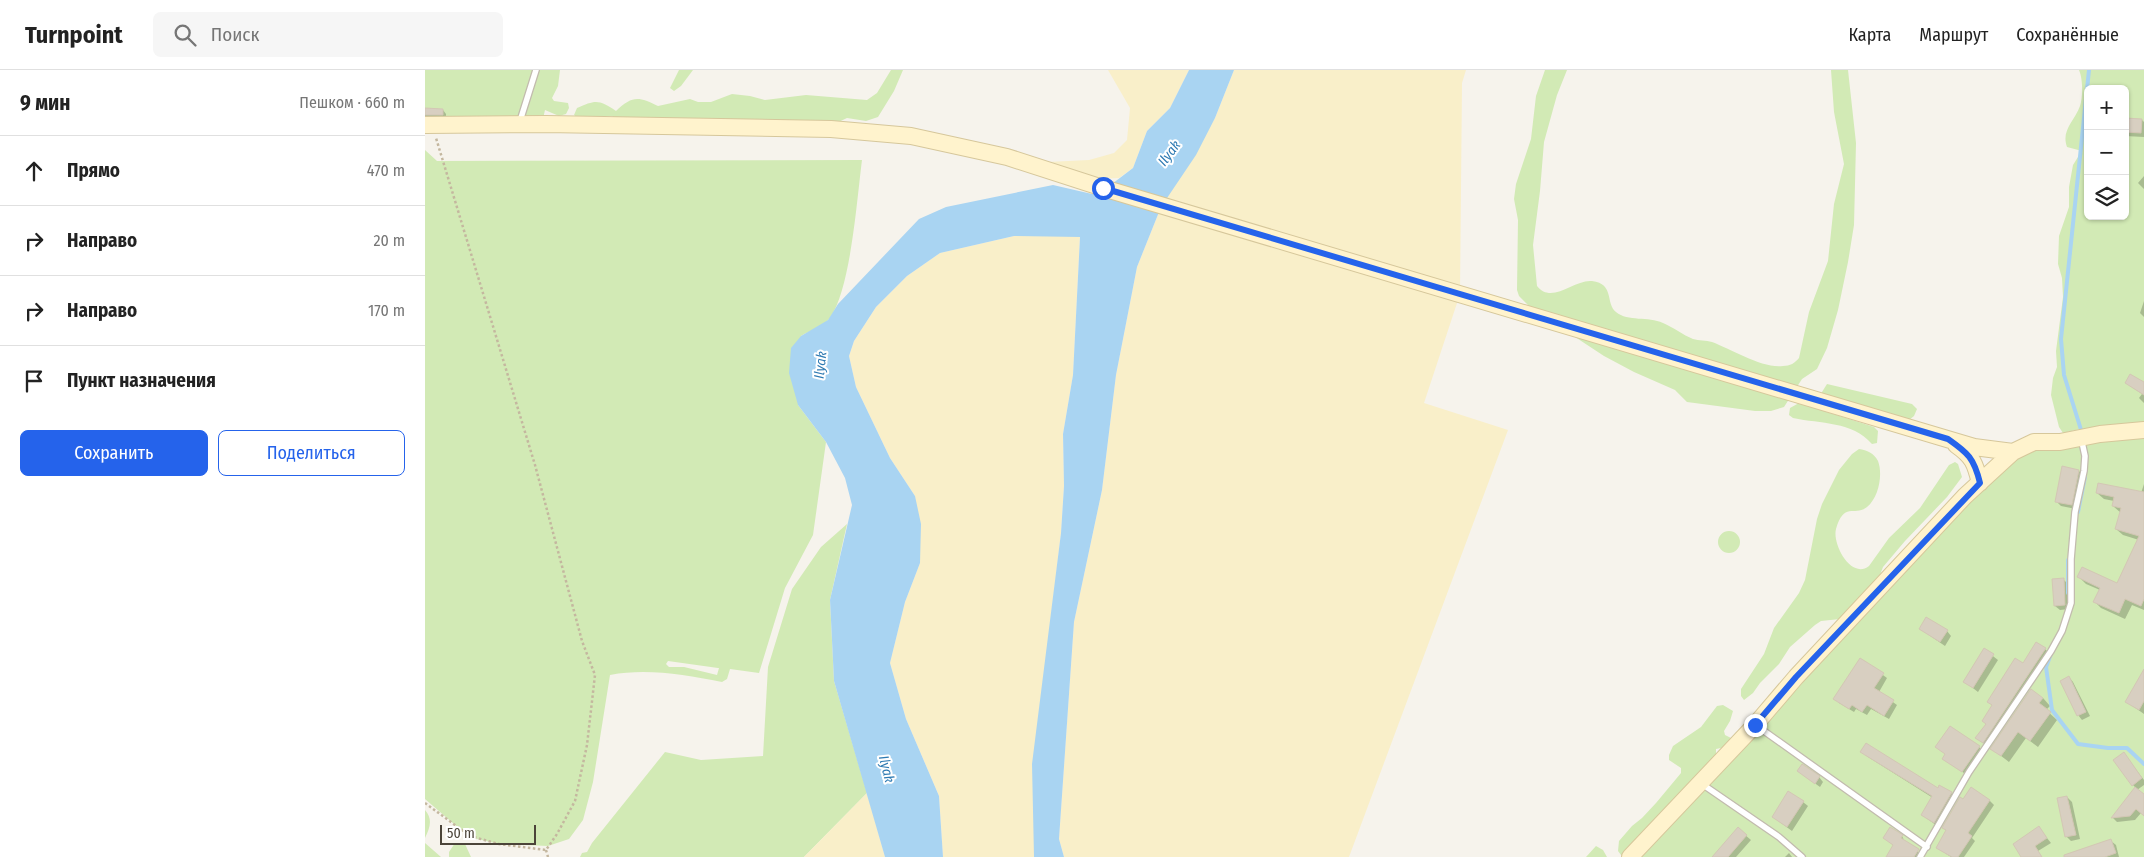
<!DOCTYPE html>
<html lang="ru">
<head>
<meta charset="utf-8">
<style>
  body { margin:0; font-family:"Fira Sans Condensed",sans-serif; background:#f6f6f6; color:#222 }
  .controls { position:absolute; right:15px; top:15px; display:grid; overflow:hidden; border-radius:8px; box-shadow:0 1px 4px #0004 }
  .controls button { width:45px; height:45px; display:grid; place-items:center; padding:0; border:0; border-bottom:1px solid #e0e0e0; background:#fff; color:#222; font:25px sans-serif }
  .scale { position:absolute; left:15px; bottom:12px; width:96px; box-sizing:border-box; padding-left:5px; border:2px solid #4b4439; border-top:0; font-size:14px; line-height:18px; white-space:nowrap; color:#4b4439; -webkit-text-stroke:4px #fff; paint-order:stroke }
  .stop { position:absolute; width:15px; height:15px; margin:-11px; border:4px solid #2563eb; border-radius:50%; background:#fff }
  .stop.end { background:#2563eb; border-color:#fff; box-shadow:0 1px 5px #0008 }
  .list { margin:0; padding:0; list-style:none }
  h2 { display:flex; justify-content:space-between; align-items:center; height:65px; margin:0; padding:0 20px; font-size:21px }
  h2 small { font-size:16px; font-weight:400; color:#767676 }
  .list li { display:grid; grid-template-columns:32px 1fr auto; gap:15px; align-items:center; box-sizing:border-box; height:70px; padding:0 20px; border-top:1px solid #e0e0e0 }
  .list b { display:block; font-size:19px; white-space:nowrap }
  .list em { font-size:16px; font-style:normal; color:#767676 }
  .actions { display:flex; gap:10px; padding:15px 20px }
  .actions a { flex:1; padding:11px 0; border:1px solid #2563eb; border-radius:8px; text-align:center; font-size:18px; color:#2563eb }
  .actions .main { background:#2563eb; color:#fff }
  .icon { flex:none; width:28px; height:28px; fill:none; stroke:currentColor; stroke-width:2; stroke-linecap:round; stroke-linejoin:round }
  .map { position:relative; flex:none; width:1719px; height:787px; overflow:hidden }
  header { display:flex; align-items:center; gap:30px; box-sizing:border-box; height:70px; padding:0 25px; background:#fff; border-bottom:1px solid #e0e0e0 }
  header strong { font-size:24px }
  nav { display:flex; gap:28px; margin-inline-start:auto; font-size:18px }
  .search { width:350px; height:45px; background:#f6f6f6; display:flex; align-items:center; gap:12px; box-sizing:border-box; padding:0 18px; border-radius:8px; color:#767676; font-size:19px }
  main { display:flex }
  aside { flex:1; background:#fff }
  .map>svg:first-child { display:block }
  .green { fill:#d2eab5; fill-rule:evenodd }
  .sand { fill:#f9efc9 }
  .water { fill:#a9d4f2 }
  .shadow { fill:#0003 }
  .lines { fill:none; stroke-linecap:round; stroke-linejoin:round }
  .stream { stroke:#a9d4f2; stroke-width:4 }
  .building { fill:#d8cfc1; stroke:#d3c7b4 }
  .lane-casing { stroke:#c2bbae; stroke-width:8 }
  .secondary-casing { stroke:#d6c79b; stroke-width:18 }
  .path { stroke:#c4b79f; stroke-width:2.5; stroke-dasharray:2.5 2.5; stroke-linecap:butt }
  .lane { stroke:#fff; stroke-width:5.5 }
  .secondary { stroke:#fff3cd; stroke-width:16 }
  .route { stroke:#2563eb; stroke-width:6 }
  .labels { text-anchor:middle; stroke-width:4; stroke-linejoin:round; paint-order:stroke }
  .water-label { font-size:14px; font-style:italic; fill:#2e7ab2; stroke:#fff }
</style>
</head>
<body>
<header>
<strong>Turnpoint</strong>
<div class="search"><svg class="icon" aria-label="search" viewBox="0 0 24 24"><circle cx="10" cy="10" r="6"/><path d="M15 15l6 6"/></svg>Поиск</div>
<nav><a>Карта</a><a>Маршрут</a><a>Сохранённые</a></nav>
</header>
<main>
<aside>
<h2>9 мин<small>Пешком · 660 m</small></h2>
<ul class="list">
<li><svg class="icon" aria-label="ahead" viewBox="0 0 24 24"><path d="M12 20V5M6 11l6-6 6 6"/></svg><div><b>Прямо</b></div><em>470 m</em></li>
<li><svg class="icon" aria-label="right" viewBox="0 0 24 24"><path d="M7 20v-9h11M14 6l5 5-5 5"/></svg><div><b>Направо</b></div><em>20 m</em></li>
<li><svg class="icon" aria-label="right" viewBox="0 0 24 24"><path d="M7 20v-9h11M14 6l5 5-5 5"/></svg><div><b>Направо</b></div><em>170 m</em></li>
<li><svg class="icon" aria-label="arrive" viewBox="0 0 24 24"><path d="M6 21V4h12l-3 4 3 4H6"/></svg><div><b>Пункт назначения</b></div></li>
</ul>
<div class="actions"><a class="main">Сохранить</a><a>Поделиться</a></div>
</aside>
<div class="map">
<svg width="1719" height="787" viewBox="0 0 1719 787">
  <rect width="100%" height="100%" fill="#f6f3ec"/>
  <path class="green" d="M0 0H135L133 16 127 28 129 31 143 33 144 38 141 44 134 46 120 40 115 62 0 60Z
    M254 0H268L256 16 249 21 245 18Z
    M466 0H478L469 21 453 47 441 51 422 48 407 55 334 54 327 49H318L301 54 193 51 187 46H181L171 52 159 53 149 45 152 38C170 30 174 29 191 41 207 26 213 26 233 36L265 29 273 32H286L307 24 325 26 340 30 381 25 442 30 452 23Z
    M1120 0H1142L1132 25 1119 72 1115 121 1108 175 1112 216C1127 235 1149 209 1167 211 1190 214 1180 233 1191 242 1203 252 1223 246 1238 253 1248 257 1258 265 1268 269 1274 271 1281 270 1287 272 1306 279 1338 299 1358 296 1365 296 1370 293 1374 288L1384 242 1403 191 1409 134 1419 94 1409 42 1406 0H1423L1431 73 1429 155 1423 192 1413 240 1402 278 1392 299 1377 309 1359 337 1346 341H1330L1262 332 1250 320 1209 302 1179 286 1106 238 1094 226 1092 220 1093 150 1089 129 1091 114 1106 69 1111 26Z
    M1654 0H1719V787H1209L1588 382 1658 367 1655 359 1638 363 1634 357 1626 325 1628 308 1632 297 1631 281 1638 227 1637 208 1633 194 1634 166 1644 137V117L1648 95 1653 87 1656 85 1657 81 1642 77C1636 60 1649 52 1655 36 1658 27 1658 9 1654 0ZM1663 19H1700V146H1663Z
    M0 80 12 91 437 90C432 128 426 218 405 248 399 256 384 261 376 266L373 335 401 372 388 465 360 518 334 603 305 599 302 609 297 612C259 605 223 598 185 605L168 712 158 750 144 769 123 776 74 774 44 767 0 729ZM243 591 293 598H294L292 605 259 597H244L241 594Z
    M1402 314 1487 334 1492 339 1489 346 1484 350 1397 327V322Z
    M1374 333 1449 357 1453 361 1452 373 1447 374C1427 351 1396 354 1368 348L1364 345 1365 338Z
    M1434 379C1442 380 1449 383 1453 391 1458 404 1454 427 1442 437 1430 447 1419 431 1411 459 1407 474 1426 510 1444 496L1464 468 1495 438 1524 395 1530 392 1533 394 1537 407 1522 427 1480 471 1458 497 1453 510 1415 549 1396 551 1390 555 1365 577 1354 594 1335 613 1328 623 1319 630 1316 626V619L1339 584 1349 558 1374 523 1380 510 1392 449 1397 434 1414 400 1427 384Z
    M422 454 405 530 409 611 442 723 379 787H155L157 783 162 782 167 773 240 682 276 690 338 686 343 597 367 519 396 477Z
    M1293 472a11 11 0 1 1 22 0a11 11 0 1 1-22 0Z
    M1298 635 1308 641 1305 651 1299 661 1300 665 1308 669 1301 677 1291 679V687L1201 786 1196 785 1193 781 1194 771 1207 756 1217 748 1231 733 1256 703V698L1244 690V685L1248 676 1276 657 1292 636Z
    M0 740C8 749 5 758 0 768Z
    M0 773 16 787H0Z
    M30 773 40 774 46 787H24V782Z
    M1171 776 1178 780 1182 787H1161Z"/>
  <path class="sand" d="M683 0H764L745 38 722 61 708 98 694 108 671 109 582 94 664 90 689 83 702 70 705 38Z
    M809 0H1041L1037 13 1035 224 999 333 1083 360 924 787H639L634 769 649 552 677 420 691 305 712 197 736 137 790 48Z
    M625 165 655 166 648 305 638 364 639 416 636 463 624 565 609 787H518L514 726 481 649 465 593 480 532 495 493 490 426 465 388 431 317 424 286 429 271 451 237 482 206 515 183 589 166Z
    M442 723 460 787H379Z"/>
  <path class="water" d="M764 0H809L790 48 771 85 736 137 712 197 691 305 677 420 649 552 634 769 639 787H609L607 694 636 463 639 416 638 364 648 305 655 167 589 166 515 183 482 206 451 237 429 271 424 286 431 317 465 388 490 426 496 454 495 493 480 532 465 593 481 649 514 726 518 787H460L409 611 405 530 427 435 420 408 401 372 373 335 364 303 366 278 376 266 403 250 413 234 494 149 521 137 628 115 667 124 679 120 708 98 722 61 745 38Z"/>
  <path class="shadow" d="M0 40H18L21 44V48L0 50Z
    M1700 49 1717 50 1719 52V67L1700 66Z
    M1719 106V119L1713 113Z
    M1719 231V247L1715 243Z
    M1701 313 1719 314V333L1714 328 1717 324Z
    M1654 401 1658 406 1651 439 1636 436 1631 431Z
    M1719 414V540L1707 535 1700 549 1676 538 1670 532 1675 520 1661 514 1654 507 1692 514 1714 470 1698 465 1691 459 1696 443 1688 436 1689 431 1679 429 1672 423H1716Z
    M1638 509 1643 514 1644 539 1635 540 1630 536Z
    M1495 559 1522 561 1526 566 1520 576Z
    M1620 579 1625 584 1563 677 1552 668 1562 654 1568 636 1564 632 1598 594Z
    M1560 580 1573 590 1553 622 1540 612Z
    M1436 589 1462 608 1454 622 1472 635 1464 649 1446 639 1442 645 1431 639 1429 642 1414 633Z
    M1644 607 1648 612 1665 646 1657 650 1653 645Z
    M1719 608V644L1702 632Z
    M1618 628 1625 636 1621 640 1632 650 1613 677 1601 668 1584 692 1567 679Z
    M1554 677 1558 681 1542 705 1518 689Z
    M1437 681 1513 719 1526 723 1532 729 1515 758 1497 745 1508 728 1443 687Z
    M1703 689 1719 710V715L1712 720 1719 726V745L1716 743 1710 750 1692 752 1688 748 1711 718 1708 715Z
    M1373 701 1394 707 1398 712 1395 717Z
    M1642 727 1647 732 1655 769 1646 771 1641 766Z
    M1539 731H1565L1569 735 1547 768 1550 771 1539 787H1526L1512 778 1522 761 1519 758Z
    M1378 732 1383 736 1367 761 1348 747Z
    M1614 758 1626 773 1613 781 1617 787H1598Z
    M1313 759 1326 770 1311 787H1289Z
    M1477 766 1480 772 1497 785 1496 787H1462L1469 776 1460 768Z
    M1686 771 1691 775 1694 787H1647Z
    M1364 783 1367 787H1360Z"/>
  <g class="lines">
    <path class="stream" d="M1657 363 1639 305 1636 269 1664 0
      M1653 442 1660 407
      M1643 490V523
      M1626 584 1621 597 1627 640 1653 674 1683 678H1702L1719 694"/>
  </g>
  <path class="building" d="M0 38 18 39V45H0Z
    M1700 48 1717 49 1716 63 1700 62Z
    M1705 304 1719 312V325L1700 313Z
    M1637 396 1654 400 1647 435 1630 432Z
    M1673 413 1719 422V529L1716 536 1700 529 1694 543 1668 532 1675 518 1652 507 1657 497 1692 513 1714 466 1690 459 1696 438 1687 436 1689 427 1671 423Z
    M1639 508 1640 535 1629 536 1627 509Z
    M1501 547 1523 560 1515 572 1494 559Z
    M1611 572 1621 578 1558 673 1550 668 1561 654 1557 651 1567 635 1562 632 1590 588 1598 593Z
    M1559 578 1569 584 1548 618 1538 612Z
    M1435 588 1459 603 1449 618 1469 630 1459 646 1442 635 1437 642 1427 635 1424 639 1408 629Z
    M1719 599V631L1714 640 1700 632Z
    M1644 606 1661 642 1652 646 1635 611Z
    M1606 619 1618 628 1614 633 1626 642 1605 671 1593 662 1576 686 1565 679Z
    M1525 656 1555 676 1537 702 1517 689 1520 684 1510 677Z
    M1441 673 1513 718 1514 715 1527 722 1509 753 1496 745 1507 726 1435 682Z
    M1699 682 1717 708 1707 716 1688 690Z
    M1377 694 1395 706 1390 714 1372 701Z
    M1546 717 1565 730 1543 763 1547 766 1533 787H1527L1511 778 1521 760 1517 758 1535 727 1538 729Z
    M1710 717 1719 724V746L1711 739 1705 746 1686 748Z
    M1363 721 1379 731 1362 757 1347 747Z
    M1642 726 1651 765 1640 767 1632 728Z
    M1614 756 1622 768 1610 776 1617 787H1596L1588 774Z
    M1313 757 1322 765 1303 787H1287Z
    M1465 757 1478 765 1476 768 1494 779 1489 787H1461L1468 775 1458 768Z
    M1686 769 1691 783 1680 787H1639V785Z"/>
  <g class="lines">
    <defs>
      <path id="lane" d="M95 51 111 0
        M1332 656 1502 777
        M1277 714 1354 767 1377 787
        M1495 787 1544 702 1626 581 1637 561 1646 533V489L1650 442 1659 401 1660 386 1657 372 1659 371"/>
      <path id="secondary" d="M0 55 121 54 406 59 486 66 582 87 678 118 1549 377 1588 382
        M1531 375C1548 387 1550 393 1555 413
        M1205 787 1330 655 1371 607 1540 426 1588 382 1609 372H1635L1675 364 1719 360"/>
    </defs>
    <use href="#lane" class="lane-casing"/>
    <use href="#secondary" class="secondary-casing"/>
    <path class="path" d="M0 733 45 766 74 774 121 780 132 764 150 731 162 675 170 605 157 571 110 395 11 68
      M121 780 123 787"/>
    <use href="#lane" class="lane"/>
    <use href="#secondary" class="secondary"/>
  </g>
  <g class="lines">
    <path class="route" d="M678 118 1523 369C1543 383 1549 388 1555 413L1371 607 1330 655"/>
  </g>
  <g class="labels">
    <g class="water-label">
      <text transform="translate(744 83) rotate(-53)" y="5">Ilyak</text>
      <text transform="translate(395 295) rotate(-84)" y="5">Ilyak</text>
      <text transform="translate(462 699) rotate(76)" y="5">Ilyak</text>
    </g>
  </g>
</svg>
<div class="controls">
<button>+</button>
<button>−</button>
<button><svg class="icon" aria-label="layers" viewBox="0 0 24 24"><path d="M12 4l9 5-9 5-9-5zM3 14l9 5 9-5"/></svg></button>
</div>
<div class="scale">50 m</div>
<div class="stop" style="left:678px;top:118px"></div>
<div class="stop end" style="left:1330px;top:655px"></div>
</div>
</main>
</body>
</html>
